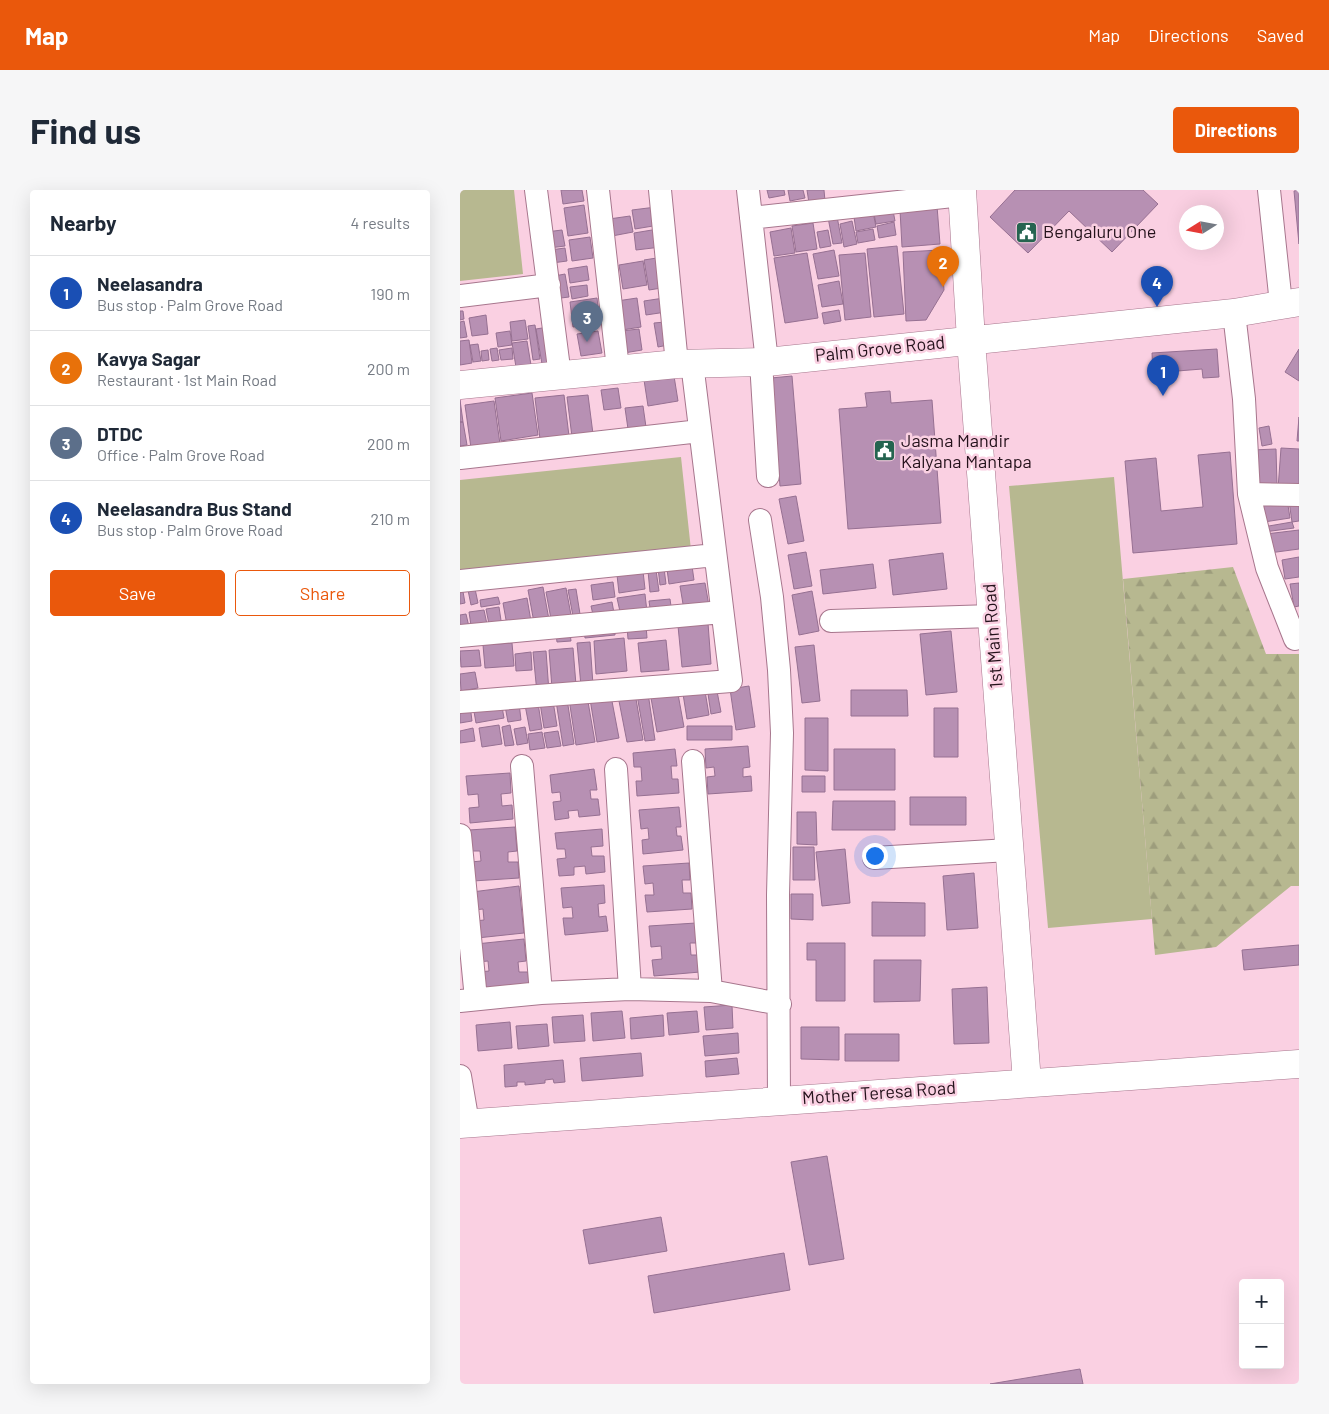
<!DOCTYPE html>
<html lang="en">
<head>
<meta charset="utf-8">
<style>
  body { margin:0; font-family:Barlow,sans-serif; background:#f6f6f7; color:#1f2937 }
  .controls { position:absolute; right:15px; bottom:15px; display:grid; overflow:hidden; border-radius:5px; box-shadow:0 5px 20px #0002 }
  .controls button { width:45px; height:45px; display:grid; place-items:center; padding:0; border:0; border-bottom:1px solid #e0e1e3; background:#fff; color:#1f2937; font:25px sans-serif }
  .compass { position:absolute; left:719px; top:15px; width:45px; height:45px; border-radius:50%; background:#fff; box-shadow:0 5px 20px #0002; rotate:259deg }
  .you { position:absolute; left:414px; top:665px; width:18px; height:18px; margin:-12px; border:4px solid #fff; border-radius:50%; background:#1a73e8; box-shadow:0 0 0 8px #1a73e833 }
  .badge { display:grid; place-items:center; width:32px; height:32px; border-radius:50%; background:#ea580c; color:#fff; font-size:16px; font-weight:700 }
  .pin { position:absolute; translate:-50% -41px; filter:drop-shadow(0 1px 2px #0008) }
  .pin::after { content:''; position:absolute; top:26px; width:18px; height:15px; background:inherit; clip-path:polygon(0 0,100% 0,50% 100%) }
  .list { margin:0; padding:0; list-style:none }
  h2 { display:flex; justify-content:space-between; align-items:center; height:65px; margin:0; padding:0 20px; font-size:21px }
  h2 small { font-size:16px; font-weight:400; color:#747a83 }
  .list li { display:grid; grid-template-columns:32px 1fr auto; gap:15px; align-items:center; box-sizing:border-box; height:75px; padding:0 20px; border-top:1px solid #e0e1e3 }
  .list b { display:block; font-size:19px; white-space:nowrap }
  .list p { margin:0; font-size:16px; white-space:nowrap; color:#747a83 }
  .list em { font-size:16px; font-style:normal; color:#747a83 }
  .actions { display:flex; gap:10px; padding:15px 20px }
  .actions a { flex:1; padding:11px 0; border:1px solid #ea580c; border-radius:5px; text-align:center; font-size:18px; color:#ea580c }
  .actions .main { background:#ea580c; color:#fff }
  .map { position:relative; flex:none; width:839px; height:1194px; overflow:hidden; border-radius:5px }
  header { display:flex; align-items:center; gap:30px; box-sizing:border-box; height:70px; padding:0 25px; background:#ea580c; color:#fff }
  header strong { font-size:24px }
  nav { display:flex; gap:28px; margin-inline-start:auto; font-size:18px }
  .intro { display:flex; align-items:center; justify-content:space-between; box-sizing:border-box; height:120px; padding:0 30px }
  h1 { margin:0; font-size:35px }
  .button { padding:12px 22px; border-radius:5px; background:#ea580c; color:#fff; font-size:18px; font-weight:700 }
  main { display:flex; gap:30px; padding:0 30px }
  aside { flex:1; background:#fff; border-radius:5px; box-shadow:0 5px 20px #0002 }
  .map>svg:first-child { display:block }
  .green { fill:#b7b890 }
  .forest { fill:url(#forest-firs) }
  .building { fill:#b790b3; stroke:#967092 }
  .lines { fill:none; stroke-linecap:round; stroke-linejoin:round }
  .minor-casing { stroke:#a7768d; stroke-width:24 }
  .tertiary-casing { stroke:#a7768d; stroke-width:29 }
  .minor { stroke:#fff; stroke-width:22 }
  .tertiary { stroke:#fff; stroke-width:28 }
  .labels { text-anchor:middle; stroke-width:5; stroke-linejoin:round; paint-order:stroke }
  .poi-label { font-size:18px; fill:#24121b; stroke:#fad0e2; text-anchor:start }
  .street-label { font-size:18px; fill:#24121b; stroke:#fad0e2 }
</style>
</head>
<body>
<header>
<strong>Map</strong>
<nav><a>Map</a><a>Directions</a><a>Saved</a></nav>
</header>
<div class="intro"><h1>Find us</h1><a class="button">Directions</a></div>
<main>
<aside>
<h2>Nearby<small>4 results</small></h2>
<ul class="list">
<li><span class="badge" style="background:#1a4fb4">1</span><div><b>Neelasandra</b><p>Bus stop · Palm Grove Road</p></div><em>190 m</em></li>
<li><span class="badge" style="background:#e8710a">2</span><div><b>Kavya Sagar</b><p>Restaurant · 1st Main Road</p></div><em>200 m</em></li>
<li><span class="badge" style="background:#5c6f8a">3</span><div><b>DTDC</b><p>Office · Palm Grove Road</p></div><em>200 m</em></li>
<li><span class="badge" style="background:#1a4fb4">4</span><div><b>Neelasandra Bus Stand</b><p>Bus stop · Palm Grove Road</p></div><em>210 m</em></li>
</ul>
<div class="actions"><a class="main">Save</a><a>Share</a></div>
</aside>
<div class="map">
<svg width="839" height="1194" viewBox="0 0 839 1194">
  <defs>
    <pattern id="forest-firs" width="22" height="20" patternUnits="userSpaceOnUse" patternTransform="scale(1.25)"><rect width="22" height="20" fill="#b7b890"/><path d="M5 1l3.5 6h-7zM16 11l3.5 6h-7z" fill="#9d9d7c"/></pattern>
  </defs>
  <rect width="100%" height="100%" fill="#fad0e2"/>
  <path class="green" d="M0 0H54L63 84 0 91Z
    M221 267 231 360 0 385V290Z
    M654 287 692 729 588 738 549 296Z"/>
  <path class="forest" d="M773 377 806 464H839V696H831L756 757 695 765 663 389Z"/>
  <path class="building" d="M101 0H122L124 11 103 14Z
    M307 0H324L325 5 309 8Z
    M328 0H343L345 8 330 11Z
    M347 0H364L365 11 349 13Z
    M555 0H683L698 14 652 62 609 21 568 63 530 27Z
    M839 0V54L834 1Z
    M124 15 128 43 108 46 104 18Z
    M432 15 435 31 416 34 413 19Z
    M477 16 480 54 442 57 440 20Z
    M196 17 199 35 175 39 172 20Z
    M412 17 416 37 396 41 393 20Z
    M376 21 382 53 373 54 367 22Z
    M170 26 173 42 152 46 149 29Z
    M392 31 397 54 384 57 380 34Z
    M434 32 436 45 419 48 417 36Z
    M353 33 357 59 336 62 332 36Z
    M331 38 335 63 314 66 310 42Z
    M198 39 201 57 176 60 174 43Z
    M413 39 415 50 398 53 396 42Z
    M102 40 105 56 89 58 86 42Z
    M368 40 371 56 360 58 357 42Z
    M130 47 133 68 112 71 109 50Z
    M437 56 444 124 414 127 407 59Z
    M105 58 107 71 92 73 90 60Z
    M374 60 379 86 358 89 353 64Z
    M481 60 484 100 466 130 446 131 443 62Z
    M347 63 358 128 325 133 314 68Z
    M405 63 411 127 385 130 379 65Z
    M203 67 208 97 189 100 184 70Z
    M183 71 187 95 163 99 159 75Z
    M127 76 129 90 110 93 108 79Z
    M105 84 109 107 93 109 89 87Z
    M379 91 383 114 362 117 358 95Z
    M127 95 128 106 112 109 110 97Z
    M137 108 140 133 113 137 110 112Z
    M177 108 181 137 162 140 157 111Z
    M204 108 206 122 186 125 184 111Z
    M379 120 381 131 364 134 362 123Z
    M0 121H3L4 129 0 130Z
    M26 125 28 144 12 146 9 128Z
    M65 130 68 149 52 151 50 132Z
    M4 131 7 147 0 148V132Z
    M205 132 208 155 198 157 194 133Z
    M75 135 80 169 73 170 68 136Z
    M88 137 93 172 82 174 76 139Z
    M179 139 182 160 164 163 161 141Z
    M50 141 52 155 38 157 36 143Z
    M138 141 142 163 121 166 117 144Z
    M9 150 12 173 0 175V151Z
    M67 151 71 175 56 177 52 153Z
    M18 154 21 171 13 172 10 155Z
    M37 158 39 170 32 171 30 159Z
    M52 158 53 169 41 170 39 160Z
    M757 159 759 187 743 188 742 179 693 183 692 163Z
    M839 159V191L825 182Z
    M28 160 29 170 22 171 21 161Z
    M214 186 218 211 188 216 184 190Z
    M332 186 341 294 320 296 311 188Z
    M158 198 161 218 144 220 141 200Z
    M430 201 431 213 472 210 481 333 388 339 379 219 407 217 405 203Z
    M72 203 78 245 41 251 35 208Z
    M104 205 109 246 80 249 75 208Z
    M128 205 133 244 112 247 107 207Z
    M0 210 3 232H0Z
    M34 211 40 254 11 258 5 215Z
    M183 216 186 237 168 239 165 218Z
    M839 227V251H837Z
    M0 232H3L7 255 0 256Z
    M809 236 812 254 802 256 799 238Z
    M821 258 839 259V300L818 299Z
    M816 259 817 295H793L792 260Z
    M770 262 777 354 673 363 665 271 696 268 701 321 743 317 738 265Z
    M336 306 344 351 328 354 319 309Z
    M827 309 830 328 804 332 801 313Z
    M839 310V331L832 332 829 311Z
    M832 332 834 338 804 342 803 337Z
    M839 340V359L809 363 806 344Z
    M346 362 352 396 334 399 328 365Z
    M483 363 487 399 433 405 429 370Z
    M839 367V387L825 389 822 370Z
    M413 374 416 398 363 404 360 380Z
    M232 376 234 390 209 394 207 379Z
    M198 378H204L206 394 200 395Z
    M196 380 199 401 190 402 188 381Z
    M183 381 185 399 159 403 157 385Z
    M153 392 155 407 133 410 131 395Z
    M245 393 249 416 224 420 220 396Z
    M839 393V416L834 417 830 394Z
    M14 394 18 413 11 415 7 395Z
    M0 396H2L5 413 0 414Z
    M83 397 90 435 75 438 68 400Z
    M106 398 111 425 91 429 86 402Z
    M116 399 120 424 113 426 108 400Z
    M352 401 359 441 339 445 332 405Z
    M185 404 187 422 161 426 157 408Z
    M38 407 40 414 21 417 20 410Z
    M67 408 72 437 48 441 43 413Z
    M210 409 212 423 191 425 189 411Z
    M152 412 154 423 134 429 131 416Z
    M39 417 42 437 30 439 26 419Z
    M24 420 28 439 12 442 9 422Z
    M6 424 10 441 0 443V425Z
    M248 433 251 474 222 477 218 436Z
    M186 435 187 448 168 449 167 436Z
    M155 438V445L125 448 124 441Z
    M491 441 497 502 466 505 460 444Z
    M110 443 111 451 97 452 96 444Z
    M164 448 167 481 136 484 134 451Z
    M206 450 209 480 181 482 178 453Z
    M130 452 133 495 121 496 117 453Z
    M52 453 54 476 25 478 23 455Z
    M354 455 360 511 342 513 335 457Z
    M113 458 116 495 92 498 89 460Z
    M19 460 21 476 1 477 0 461Z
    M86 461 89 502 77 503 73 462Z
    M71 462 72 480 56 481 55 464Z
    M15 482 18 498 1 501 0 484Z
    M256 496 261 522 251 524 247 497Z
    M289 496 295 537 276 540 270 499Z
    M391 500H447L448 526H391Z
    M245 501 249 525 227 529 223 504Z
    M175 503 183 550 167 552 158 506Z
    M188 503 195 550 185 551 177 505Z
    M218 504 224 537 197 542 191 508Z
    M127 506 135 552 116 555 109 509Z
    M151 506 159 548 137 552 130 509Z
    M107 509 114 554 103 556 96 511Z
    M41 511 44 528 16 533 13 516Z
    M93 511 97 536 84 538 80 513Z
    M59 513 61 530 48 532 45 516Z
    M78 513 82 539 70 541 65 515Z
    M10 515 12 531 0 533V517Z
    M474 518H498V567H474Z
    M345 528H368V581L345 580Z
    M39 535 42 554 22 557 19 538Z
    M50 535 54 555 45 556 42 537Z
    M227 536H272V550H227Z
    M65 537 68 553 57 555 54 539Z
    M13 538 15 551 0 553V541Z
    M98 541 101 556 87 558 84 543Z
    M82 542 85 558 70 560 68 544Z
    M288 556 290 577 283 578V587L291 586 292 601 248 604 247 587 255 586 254 577 246 578 245 559Z
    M215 559 217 576H211L212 589H218L219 603 177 606 176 591H182L181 577H174L173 563Z
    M374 559H435V600H374Z
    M134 579 137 600H130L131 609H138L140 625 119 627 118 620 108 621 109 628 95 630 93 612 101 611 100 602 92 603 90 585Z
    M50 583 51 603 41 604 42 616 52 615 53 629 10 633 9 618 19 617 18 604 8 605 6 586Z
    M342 586H365V602H342Z
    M450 607H506V635H450Z
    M373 611H435V640H372Z
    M219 617 221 637H216L217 646H221L223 660 183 664 182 650 189 649 188 638 181 639 179 620Z
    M337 622H356L357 655 337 654Z
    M55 637 57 661 48 662V672H58L59 688 13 691 11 672 21 671 20 661H10L9 640Z
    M142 639 143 656 131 657 132 666H144L145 682 126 684 125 676 114 677V685L99 686 97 669 106 668 105 659H97L95 643Z
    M333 657H354L355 690H333Z
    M385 659 390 713 362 716 356 662Z
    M229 673 230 690H222L223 703H231L232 719 187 722 185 705H194L193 693 185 694 183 676Z
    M514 683 518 738 487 740 483 686Z
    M144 695 145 713 138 714 139 727 146 726 148 741 105 745 103 728H113L112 717 103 718 101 698Z
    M59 696 64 743 17 748 15 731 24 730 23 719 14 720 12 702Z
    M331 704H353V730L331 729Z
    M412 712 465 713V746H412Z
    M236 733 238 753H230L231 765H239L240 782 194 786 192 770 202 769 201 756 191 757 189 736Z
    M64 749 66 771 58 772 59 782H68L69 799 21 804 19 782 29 781 28 771 17 772 16 754Z
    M347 753H385V811H356V770H347Z
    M839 755V775L784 780 782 760Z
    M414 770H461L460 811 414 812Z
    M527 797 529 853 494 854 492 799Z
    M272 815 273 838 246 840 244 817Z
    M162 821 165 848 133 851 131 823Z
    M237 821 239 842 209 845 207 823Z
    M123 825 125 851 94 853 92 827Z
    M203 825 204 846 171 849 170 828Z
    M50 832 52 858 18 861 16 835Z
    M87 834 89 856 58 859 56 836Z
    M341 837H379V870L341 869Z
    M278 843 279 863 245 866 243 846Z
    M385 844H439V871H385Z
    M181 863 183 886 122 891 120 868Z
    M277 868 279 884 246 887 245 871Z
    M103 870 105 892 94 893 93 889 85 890V893L65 895V892H57V896L45 897 44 875Z
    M367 966 384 1069 349 1075 331 972Z
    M201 1027 207 1061 129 1074 123 1040Z
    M324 1063 330 1100 194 1123 188 1086Z
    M620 1179 623 1194H530Z"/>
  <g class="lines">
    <defs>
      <path id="minor" d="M76 0 100 186
        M138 0 158 179
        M200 0 217 174
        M288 0 307 172
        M809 0 821 114
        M291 28 502 5
        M0 106 89 95
        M774 123 784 209 789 304 807 378 835 449
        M301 172 308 286
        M0 268 240 241
        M789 304 839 305
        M300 330 312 407 319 480 322 543 318 705 319 911
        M0 391 255 365
        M371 431 532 426
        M0 446 262 422
        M0 512 271 491 232 173
        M62 576 81 803
        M156 579 170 799
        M0 645 16 809
        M414 668 549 660
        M251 801 320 814
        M0 811 81 803 170 799 251 801 233 571
        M0 886 8 933"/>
      <path id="tertiary" d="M502 0 511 150 567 892
        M0 195 217 174 307 172 774 123 839 112
        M0 934 839 874"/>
    </defs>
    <use href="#minor" class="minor-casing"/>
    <use href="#tertiary" class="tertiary-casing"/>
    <use href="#minor" class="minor"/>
    <use href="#tertiary" class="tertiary"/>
  </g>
  <defs>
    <symbol id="civic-square" viewBox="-11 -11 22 22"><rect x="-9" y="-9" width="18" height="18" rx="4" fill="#256450" stroke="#fad0e2"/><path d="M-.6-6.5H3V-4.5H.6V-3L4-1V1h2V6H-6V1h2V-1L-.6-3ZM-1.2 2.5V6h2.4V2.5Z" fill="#fff"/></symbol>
  </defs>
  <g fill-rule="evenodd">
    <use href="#civic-square" x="554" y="30" width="25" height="25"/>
    <use href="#civic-square" x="412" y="248" width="25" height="25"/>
  </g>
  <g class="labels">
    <g class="poi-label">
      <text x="583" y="48">Bengaluru One</text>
      <text x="441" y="257">Jasma Mandir<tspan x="441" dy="21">Kalyana Mantapa</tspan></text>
    </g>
    <g class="street-label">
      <text transform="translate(420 159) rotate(-6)" y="6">Palm Grove Road</text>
      <text transform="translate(533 446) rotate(-94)" y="6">1st Main Road</text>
      <text transform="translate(419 903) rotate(-4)" y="6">Mother Teresa Road</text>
    </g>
  </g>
</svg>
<div class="controls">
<button>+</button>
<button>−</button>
</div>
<svg class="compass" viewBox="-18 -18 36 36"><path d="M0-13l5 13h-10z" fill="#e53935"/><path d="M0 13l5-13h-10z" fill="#747a83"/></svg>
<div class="you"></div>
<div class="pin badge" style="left:703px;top:206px;background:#1a4fb4">1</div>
<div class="pin badge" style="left:483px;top:97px;background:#e8710a">2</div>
<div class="pin badge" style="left:127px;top:152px;background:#5c6f8a">3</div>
<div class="pin badge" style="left:697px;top:117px;background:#1a4fb4">4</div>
</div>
</main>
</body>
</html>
